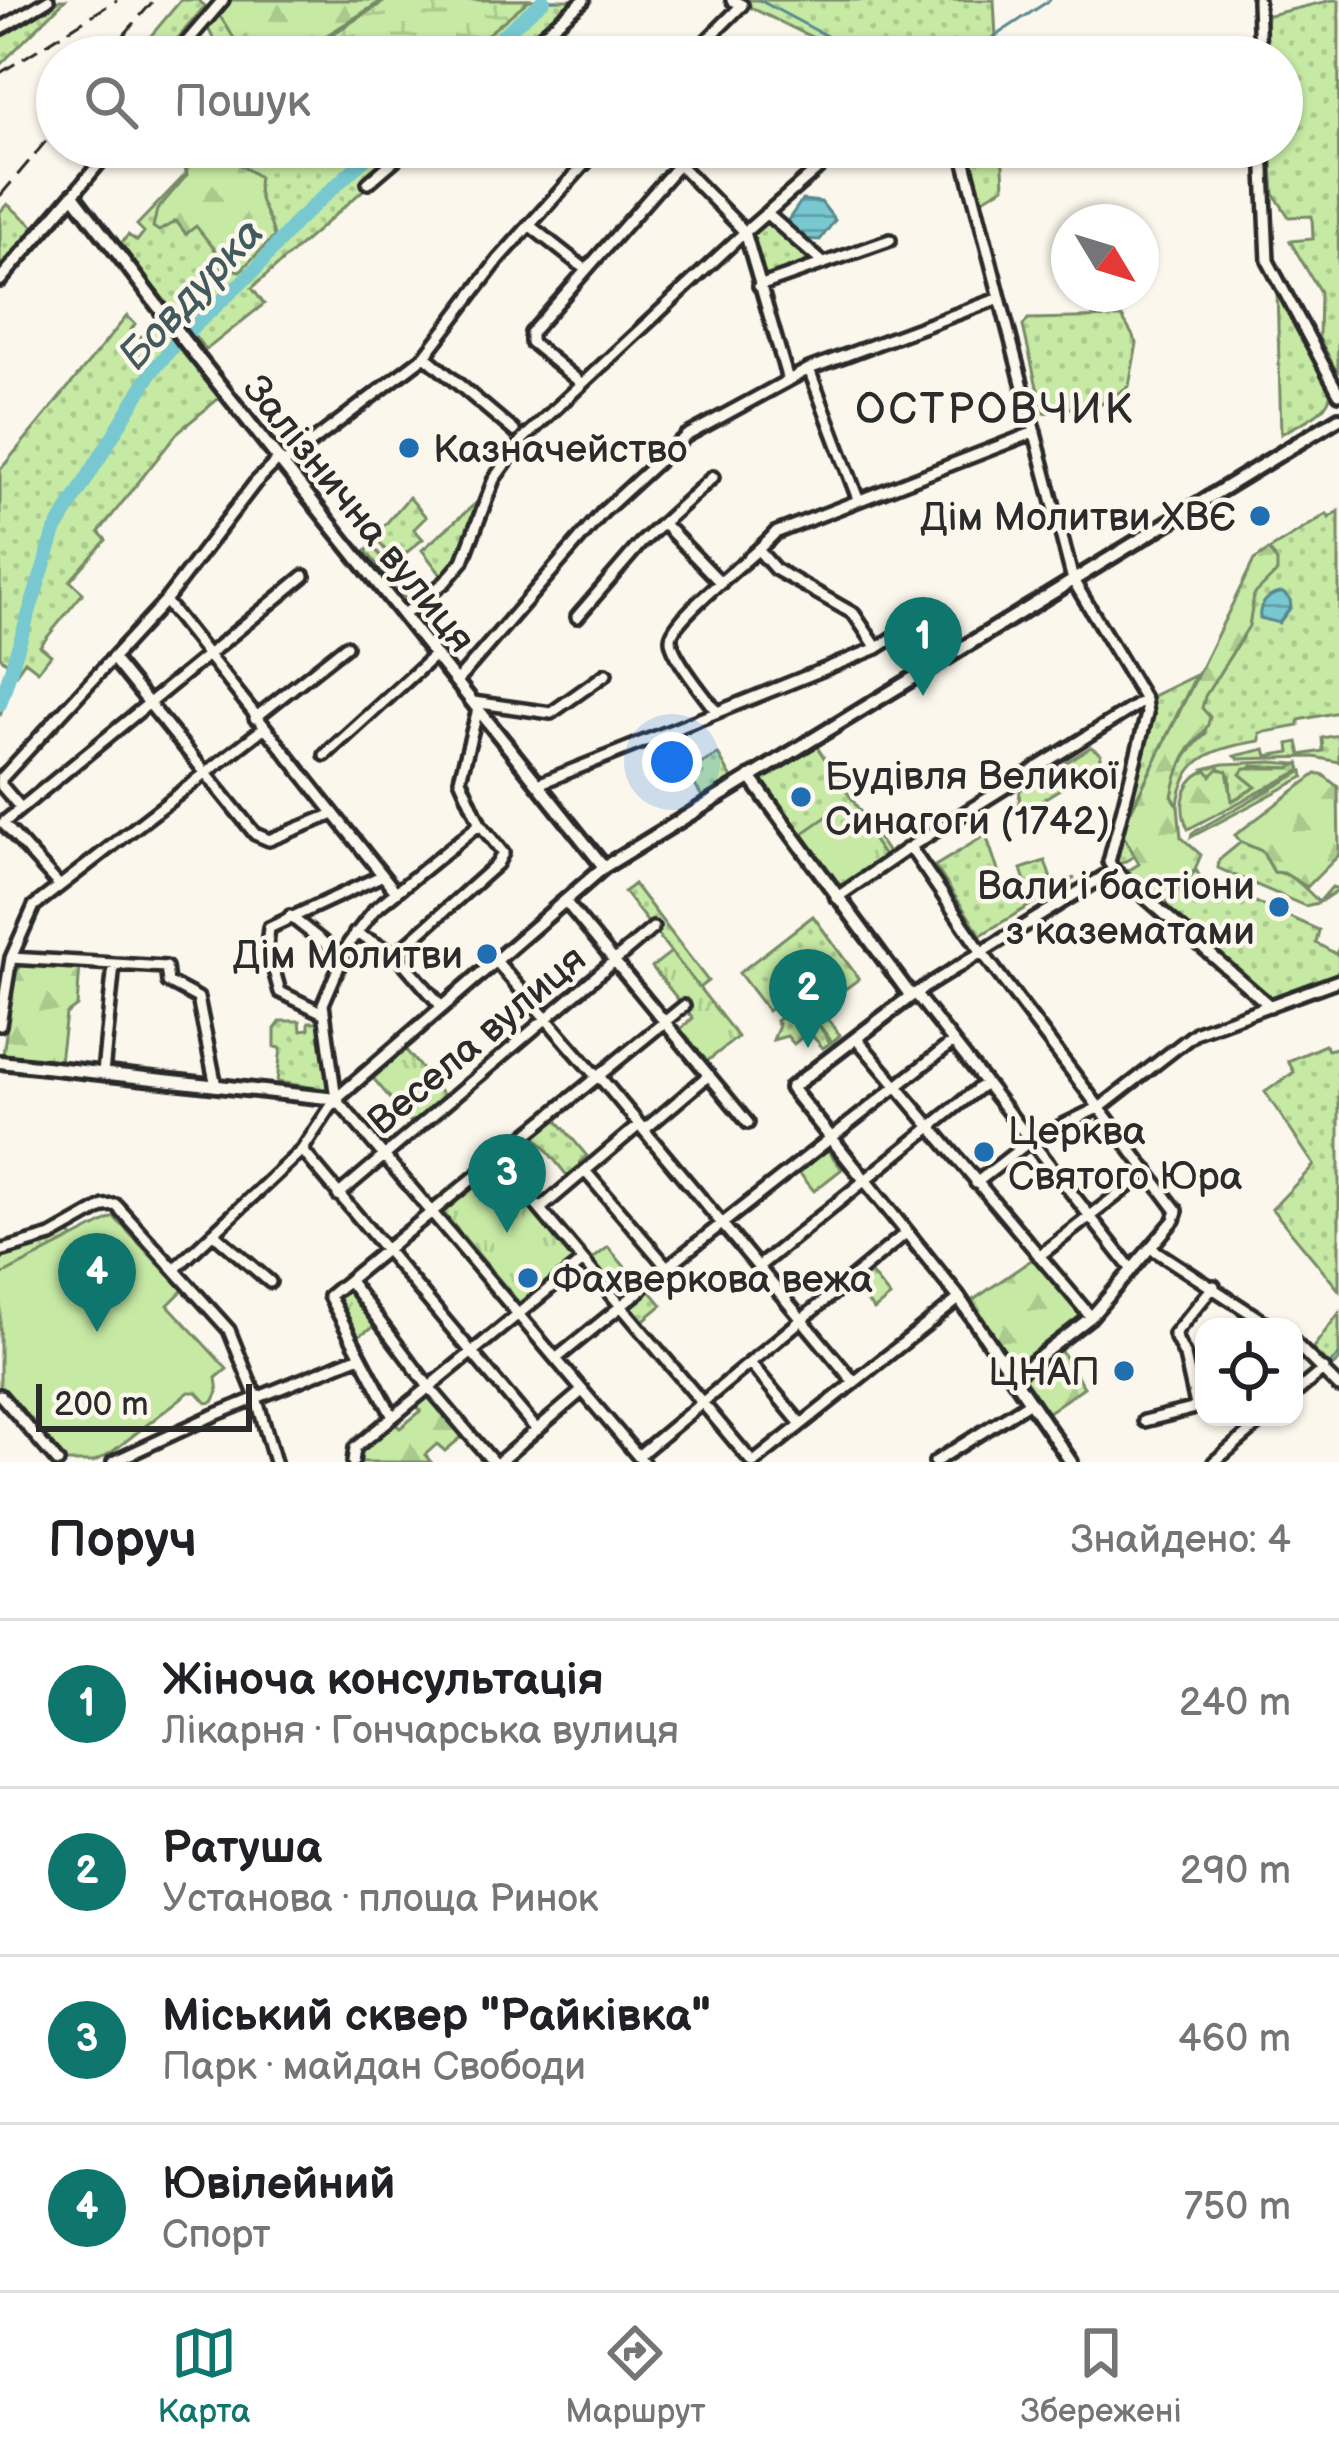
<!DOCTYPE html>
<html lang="uk">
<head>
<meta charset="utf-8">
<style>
  body { margin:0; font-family:"Balsamiq Sans",sans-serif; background:#f6f6f6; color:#202124 }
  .controls { position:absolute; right:36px; bottom:36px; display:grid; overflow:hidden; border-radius:24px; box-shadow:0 3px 9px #0004 }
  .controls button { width:108px; height:108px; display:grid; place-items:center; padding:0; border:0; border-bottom:3px solid #e0e0e0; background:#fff; color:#202124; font:60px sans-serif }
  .compass { position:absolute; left:1051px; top:204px; width:108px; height:108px; border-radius:50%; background:#fff; box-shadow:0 3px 9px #0004; rotate:128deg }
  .scale { position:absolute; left:36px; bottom:30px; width:216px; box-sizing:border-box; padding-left:12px; border:6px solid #2b2b2b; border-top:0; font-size:33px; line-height:42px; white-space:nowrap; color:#2b2b2b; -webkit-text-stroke:9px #fbf7ec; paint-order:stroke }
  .you { position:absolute; left:672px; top:762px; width:42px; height:42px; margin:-30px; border:9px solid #fff; border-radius:50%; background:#1a73e8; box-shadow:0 0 0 18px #1a73e833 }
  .badge { display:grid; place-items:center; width:78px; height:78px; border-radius:50%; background:#0f766e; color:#fff; font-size:39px; font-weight:700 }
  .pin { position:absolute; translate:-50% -99px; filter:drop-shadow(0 3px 6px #0008) }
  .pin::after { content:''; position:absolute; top:63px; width:42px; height:36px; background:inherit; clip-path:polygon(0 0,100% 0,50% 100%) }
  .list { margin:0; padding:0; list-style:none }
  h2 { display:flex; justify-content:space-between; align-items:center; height:156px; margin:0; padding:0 48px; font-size:51px }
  h2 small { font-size:39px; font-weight:400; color:#757577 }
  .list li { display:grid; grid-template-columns:78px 1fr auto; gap:36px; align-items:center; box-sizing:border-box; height:168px; padding:0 48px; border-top:3px solid #e0e0e0 }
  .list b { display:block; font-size:45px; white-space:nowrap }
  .list p { margin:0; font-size:39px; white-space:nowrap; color:#757577 }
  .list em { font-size:39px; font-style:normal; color:#757577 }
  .icon { flex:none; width:66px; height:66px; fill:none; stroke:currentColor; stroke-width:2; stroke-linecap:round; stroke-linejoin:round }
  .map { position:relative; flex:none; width:1339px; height:1462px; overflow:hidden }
  .search { position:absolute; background:#fff; box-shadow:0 3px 9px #0004; left:36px; right:36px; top:36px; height:132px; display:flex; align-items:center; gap:30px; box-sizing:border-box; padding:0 42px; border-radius:66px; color:#757577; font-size:45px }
  .sheet { height:828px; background:#fff }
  nav { display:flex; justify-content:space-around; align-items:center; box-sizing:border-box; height:168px; border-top:3px solid #e0e0e0; background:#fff; font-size:33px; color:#757577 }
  nav a { display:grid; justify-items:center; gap:6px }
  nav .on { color:#0f766e }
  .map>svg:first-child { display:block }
  .grass { fill:url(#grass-dots); stroke:#788a68; stroke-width:3 }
  .forest { fill:url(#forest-firs); stroke:#788a68; stroke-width:3 }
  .wetland { fill:url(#wetland-marsh); stroke:#788a68; stroke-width:3 }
  .park { fill:url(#park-tufts); stroke:#788a68; stroke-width:3 }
  .pitch { fill:#c6eaa4; stroke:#788a68; stroke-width:3 }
  .water { fill:url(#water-rules); stroke:#59898f; stroke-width:3 }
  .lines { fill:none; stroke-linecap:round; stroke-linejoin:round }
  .stream { stroke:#59898f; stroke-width:3 }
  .river { stroke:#77c8d1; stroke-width:14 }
  .minor-casing { stroke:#2b2b2b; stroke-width:18 }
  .major-casing { stroke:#2b2b2b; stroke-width:20 }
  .minor { stroke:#fbf7ec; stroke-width:9 }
  .major { stroke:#fbf7ec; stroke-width:10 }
  .rail { stroke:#2b2b2b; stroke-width:3; stroke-dasharray:18 9; stroke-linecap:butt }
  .poi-dot { fill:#1f6fb2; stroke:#fbf7ec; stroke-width:4.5 }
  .labels { text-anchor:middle; stroke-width:9; stroke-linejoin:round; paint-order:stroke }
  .poi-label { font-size:39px; fill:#2b2b2b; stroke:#fbf7ec; text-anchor:start }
  .street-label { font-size:39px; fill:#2b2b2b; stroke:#fbf7ec }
  .water-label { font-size:42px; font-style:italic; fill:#425a5d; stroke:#fbf7ec }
  .neighbourhood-label { font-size:42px; letter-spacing:3px; fill:#2b2b2b; stroke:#fbf7ec }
</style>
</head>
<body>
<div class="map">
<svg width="1339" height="1462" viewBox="0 0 1339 1462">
  <defs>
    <pattern id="grass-dots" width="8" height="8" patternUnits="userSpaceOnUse" patternTransform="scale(3)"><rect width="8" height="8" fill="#c6eaa4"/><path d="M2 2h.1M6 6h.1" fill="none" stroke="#aac98d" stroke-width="1.8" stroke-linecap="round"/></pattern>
    <pattern id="forest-firs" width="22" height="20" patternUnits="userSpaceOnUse" patternTransform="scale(3)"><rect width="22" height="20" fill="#c6eaa4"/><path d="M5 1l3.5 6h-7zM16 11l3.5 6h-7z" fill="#aac98d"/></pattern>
    <pattern id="wetland-marsh" width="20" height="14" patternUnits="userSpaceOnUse" patternTransform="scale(3)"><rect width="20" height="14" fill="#c6eaa4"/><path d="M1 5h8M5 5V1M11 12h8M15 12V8" fill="none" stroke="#aac98d"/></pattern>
    <pattern id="park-tufts" width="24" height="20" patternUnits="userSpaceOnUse" patternTransform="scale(3)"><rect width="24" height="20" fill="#c6eaa4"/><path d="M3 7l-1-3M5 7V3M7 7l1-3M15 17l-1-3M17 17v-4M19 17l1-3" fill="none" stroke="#aac98d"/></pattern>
    <pattern id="water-rules" width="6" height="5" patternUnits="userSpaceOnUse" patternTransform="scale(3)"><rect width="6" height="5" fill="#77c8d1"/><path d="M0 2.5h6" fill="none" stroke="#62a3aa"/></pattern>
  </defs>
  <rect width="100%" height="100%" fill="#fbf7ec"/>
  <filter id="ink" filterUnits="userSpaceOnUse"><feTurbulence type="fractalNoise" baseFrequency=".00833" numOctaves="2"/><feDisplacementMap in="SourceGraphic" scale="24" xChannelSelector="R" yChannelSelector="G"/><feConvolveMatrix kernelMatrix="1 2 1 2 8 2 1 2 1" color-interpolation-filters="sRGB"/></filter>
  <g filter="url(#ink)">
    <path class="grass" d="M60 0H65L0 65V37Z
      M181 0H198L205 6 162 57H133Z
      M226 0H580L512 57H222L206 24Z
      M735 0H994L997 57H853Z
      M1332 0H1339L1338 374 1319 338 1320 292 1290 241 1313 239 1312 216 1289 217 1274 194 1271 147H1282V57H1267L1265 16Z
      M176 147H405L368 186 252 288 264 304 206 350 194 336 189 339 119 246 128 235 137 241 144 232 137 225 186 174 184 154Z
      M963 147H1002L1004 187 983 199 979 206Z
      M7 204 36 228 0 270V212Z
      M766 216 819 263 760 283 747 232Z
      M1277 290 1331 390C1331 413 1299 423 1281 434Z
      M127 316 135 324 131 330 138 339 164 320 223 395 179 431 99 532 106 540 70 581 83 593 40 646 51 655 38 671 25 661 13 678 0 716V696L10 665 0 657V470Z
      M1122 317 1137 343 1129 386 1092 410 1082 406 1043 413 1023 326 1028 319Z
      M409 497 426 517 414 529 423 539 395 562 377 540V534Z
      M476 503 457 558 442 576 422 550Z
      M1339 511V712L1299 720V726L1260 733V741C1217 748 1183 755 1178 806L1172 796C1176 770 1186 751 1206 734L1202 708 1205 696 1243 636 1254 595 1275 557 1269 550 1327 514 1329 518Z
      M372 545 414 598 408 603 366 551Z
      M1196 675 1121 831 1135 856 1116 866C1108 826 1154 751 1149 698Z
      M1339 735V762L1314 757 1239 759 1235 756 1265 749 1267 756 1290 752 1289 744 1298 742 1301 755 1323 751 1322 738Z
      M817 747 890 856 886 859 799 836 760 781Z
      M718 754 734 782 704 800 687 772Z
      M1272 762 1297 764 1290 768 1252 766 1242 776 1256 787 1231 801 1230 776 1220 768 1213 776 1204 769 1223 764Z
      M986 835 1007 897 1028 890 1021 869 1045 861 1053 885 1075 878 981 935 935 866Z
      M1241 842 1262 851 1274 872C1295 874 1305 889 1319 902L1332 887 1339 889 1318 903 1305 906 1218 868 1219 860Z
      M1196 870 1209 891 1217 885 1319 930 1316 943 1336 954 1339 947V978L1271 1002 1161 909Z
      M634 884 708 981 699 988 624 892Z
      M813 916 859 979 837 995 808 958 772 985 767 982 781 1001 768 1011 739 973Z
      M820 1009 840 1035 832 1042 819 1025 830 1043 823 1048 801 1023Z
      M788 1011 806 1034 794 1044 787 1036 773 1040 779 1025 776 1021Z
      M281 1021H300L301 1030 309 1029V1022H323L331 1090 277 1082 281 1048 275 1047V1029Z
      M1325 1045 1328 1050 1339 1047V1290L1272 1209 1314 1165 1265 1092 1294 1072 1288 1061Z
      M555 1118 587 1156 580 1162 584 1167 570 1179 534 1135Z
      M647 1287 662 1305 639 1324 623 1307Z
      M1339 1313V1361L1332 1367 1312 1349Z"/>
    <path class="forest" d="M229 0H383L292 57H246L218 13Z
      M192 147 219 151 259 177C254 203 271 214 274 237L240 271 222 267 220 256 196 226 186 234 176 221 159 231 153 227 157 210 187 175 185 155Z
      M1269 550 1277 562V572L1254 595 1249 626 1205 696 1202 708 1210 717C1207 734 1198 737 1189 749 1180 763 1175 780 1172 796L1178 806 1181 837 1201 855 1195 869 1161 908 1121 875 1139 864 1121 831 1254 560Z
      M1299 763 1301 770 1188 829C1178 807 1182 779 1207 770L1211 776 1218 769 1227 771 1232 801 1256 787 1240 774 1245 768H1290Z
      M1303 771 1304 777 1191 837 1192 833Z
      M1316 774H1322L1338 787 1339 855 1307 887 1284 873 1274 872 1262 851 1241 842 1235 835Z
      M23 964 80 965 77 1006 66 1014 60 1061 3 1054 15 973Z
      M1037 1256 1087 1316 1055 1342 1084 1387 1044 1415 969 1303Z
      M427 1394 464 1435 445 1451 437 1444 425 1455 431 1462H361V1448L393 1422 400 1428 421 1411 415 1404Z"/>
    <path class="wetland" d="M387 0H529L460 57H296Z"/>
    <path class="park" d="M846 803 886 859 839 892 799 836Z
      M671 952 738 1037 705 1063 678 1031 693 1018 652 967Z
      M405 1049 445 1097 413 1125 372 1077Z
      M826 1148 842 1169 814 1191 797 1170Z
      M496 1164 575 1260 521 1305 441 1210Z
      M66 1231 74 1238 0 1276V1253Z
      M608 1247 625 1267 606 1283 589 1262Z
      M869 1271 890 1297 874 1310 852 1284Z
      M349 1281 380 1323 351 1340 329 1297Z"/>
    <path class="pitch" d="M1091 747 1101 754 1097 766 1031 807 1019 804 1020 790Z
      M114 1217 183 1290 168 1305 227 1369 216 1378 218 1392 213 1402 207 1403 197 1392H189L112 1452 93 1462H62L0 1390V1276Z"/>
    <path class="water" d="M802 200 821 202 835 220 820 240 802 239 786 223Z
      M1283 593 1290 599 1291 607 1279 623 1260 618C1258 605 1270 592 1283 593Z"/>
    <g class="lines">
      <path class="stream" d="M551 0H558
        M759 0 866 57
        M963 57 1050 0
        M1330 1364 1339 1355"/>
      <path class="river" d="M477 57 544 0
        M0 704 55 531 151 373 174 345 256 269 297 221 378 147"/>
      <defs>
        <path id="minor" d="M1258 0 1260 57
          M0 29 48 0
          M174 57 223 0
          M516 57 584 0
          M690 57 742 5 732 0
          M662 147 745 232 788 380
          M1263 147 1268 261 1339 394
          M368 183 410 147
          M73 195 107 154 105 147
          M766 213 823 263
          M529 225 585 269
          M759 286 890 240
          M425 356 514 431
          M809 369 858 499
          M581 383 531 342V333L694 147
          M283 464 425 356 499 259 600 147
          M663 523 721 583
          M760 552 775 569 854 614 877 648
          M165 601 396 892
          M403 615 445 582 463 561 494 479 523 439 745 232 843 147
          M577 617 640 544 713 477
          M113 659 255 834 269 840 331 815
          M456 682 603 512 686 436 809 369 1000 298
          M473 702 551 713 606 674
          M716 711C705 696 671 656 671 639 671 617 757 555 775 533L1035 432
          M255 718 346 646
          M325 755 435 655
          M538 784 877 648 916 623
          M19 806 1 785V779L165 601 255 483 279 459
          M910 847 981 951 1177 1211 1174 1220 1091 1317 1013 1377
          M1114 870 1270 1006
          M58 884 3 823 304 576
          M836 898 910 847 1145 700
          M565 901 748 1123
          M290 916 342 957
          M355 933 396 954
          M11 958 166 967 168 982 198 998 216 1086
          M496 961 596 1076
          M915 993 1132 1270
          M911 996 1114 870 1109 862 1147 714 1145 700 1073 580 961 147
          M442 1007 396 954 497 864 503 853 480 824
          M323 1013 280 992 267 945 269 928 381 876
          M0 1025 11 958 34 906 264 728
          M856 1038 1091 1317
          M103 1073 114 964
          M598 1075 854 1382
          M336 1099 643 1462
          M336 1099 323 1004 349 943 374 910 480 824 460 779 478 709
          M644 1130 709 1075
          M302 1150 537 1430
          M496 1157 752 1462
          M585 1171 667 1267 953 1042
          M976 1183 1030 1141 1102 1106 1197 1032 1339 980
          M338 1195 653 928
          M540 1209 639 1125
          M213 1233 270 1282
          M1151 1248 1272 1327
          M0 1251 51 1236 104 1206 116 1205 229 1330 256 1397 275 1462
          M1039 1256 1148 1171
          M758 1267 985 1083
          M175 1269 302 1150 336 1099
          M349 1281 429 1387 493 1462
          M1294 1342 1339 1387
          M557 1358 642 1289
          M750 1363 801 1424
          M1294 1394 1324 1369
          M0 1395 58 1462
          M393 1417 329 1296 684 1006
          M1144 1421 1192 1409 1196 1405 1185 1356 1174 1334 1214 1286
          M638 1456 907 1232
          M113 1462 212 1416 360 1356
          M353 1462 355 1448 583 1261
          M499 1462 583 1390
          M754 1462 960 1298
          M935 1462 1030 1402
          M1214 1462 1267 1417"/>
        <path id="major" d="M0 280 73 195 186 343 604 867
          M750 777 911 996 791 1088 957 1295 1071 1462
          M0 1062 336 1099 604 867 1339 418"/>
      </defs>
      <use href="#minor" class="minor-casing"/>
      <use href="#major" class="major-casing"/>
      <use href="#minor" class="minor"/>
      <use href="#major" class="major"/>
      <path class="rail" d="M105 57 154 0
        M0 73 117 0
        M0 196 57 128"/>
    </g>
  </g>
  <g class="poi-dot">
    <circle cx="409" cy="448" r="12"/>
    <circle cx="1260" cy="516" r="12"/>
    <circle cx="801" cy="797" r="12"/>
    <circle cx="1279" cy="907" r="12"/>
    <circle cx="487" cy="954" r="12"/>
    <circle cx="984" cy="1152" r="12"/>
    <circle cx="528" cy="1278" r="12"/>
    <circle cx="1124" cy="1371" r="12"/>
  </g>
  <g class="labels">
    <g class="poi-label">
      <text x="433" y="462">Казначейство</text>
      <text x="1236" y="530" text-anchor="end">Дім Молитви ХВЄ</text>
      <text x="825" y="789">Будівля Великої<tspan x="825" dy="45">Синагоги (1742)</tspan></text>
      <text x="1255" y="899" text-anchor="end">Вали і бастіони<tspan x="1255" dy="45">з казематами</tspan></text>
      <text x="463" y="968" text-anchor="end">Дім Молитви</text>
      <text x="1008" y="1144">Церква<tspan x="1008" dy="45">Святого Юра</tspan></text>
      <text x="552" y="1292">Фахверкова вежа</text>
      <text x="1100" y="1385" text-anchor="end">ЦНАП</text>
    </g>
    <g class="street-label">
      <text transform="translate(360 513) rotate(51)" y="14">Залізнична вулиця</text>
      <text transform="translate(476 1039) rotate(-40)" y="14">Весела вулиця</text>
    </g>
    <g class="water-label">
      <text transform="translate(190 293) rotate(-47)" y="15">Бовдурка</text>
    </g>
    <g class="neighbourhood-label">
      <text x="995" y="423">ОСТРОВЧИК</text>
    </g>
  </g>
</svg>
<div class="controls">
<button><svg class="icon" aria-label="locate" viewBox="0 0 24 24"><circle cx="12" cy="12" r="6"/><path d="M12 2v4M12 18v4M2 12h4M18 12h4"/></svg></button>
</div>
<svg class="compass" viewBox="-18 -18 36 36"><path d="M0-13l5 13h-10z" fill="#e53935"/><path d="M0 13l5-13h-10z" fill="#757577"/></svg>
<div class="scale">200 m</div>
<div class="you"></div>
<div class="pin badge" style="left:923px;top:696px">1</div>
<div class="pin badge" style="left:808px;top:1048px">2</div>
<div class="pin badge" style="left:507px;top:1233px">3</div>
<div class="pin badge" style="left:97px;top:1332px">4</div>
<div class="search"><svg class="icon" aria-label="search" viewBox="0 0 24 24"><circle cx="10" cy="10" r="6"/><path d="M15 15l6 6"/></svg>Пошук</div>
</div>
<section class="sheet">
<h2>Поруч<small>Знайдено: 4</small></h2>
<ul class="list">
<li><span class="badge">1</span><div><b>Жіноча консультація</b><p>Лікарня · Гончарська вулиця</p></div><em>240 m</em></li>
<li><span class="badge">2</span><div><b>Ратуша</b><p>Установа · площа Ринок</p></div><em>290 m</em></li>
<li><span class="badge">3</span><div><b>Міський сквер &quot;Райківка&quot;</b><p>Парк · майдан Свободи</p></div><em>460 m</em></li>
<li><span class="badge">4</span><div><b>Ювілейний</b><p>Спорт</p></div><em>750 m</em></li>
</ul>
</section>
<nav>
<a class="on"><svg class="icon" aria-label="map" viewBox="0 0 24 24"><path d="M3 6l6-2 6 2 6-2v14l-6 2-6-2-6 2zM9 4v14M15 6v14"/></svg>Карта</a>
<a><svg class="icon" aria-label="directions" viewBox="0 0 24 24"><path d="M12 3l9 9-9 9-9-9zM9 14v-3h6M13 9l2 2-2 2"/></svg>Маршрут</a>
<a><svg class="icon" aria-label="saved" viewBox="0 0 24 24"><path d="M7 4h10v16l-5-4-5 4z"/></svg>Збережені</a>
</nav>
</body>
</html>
